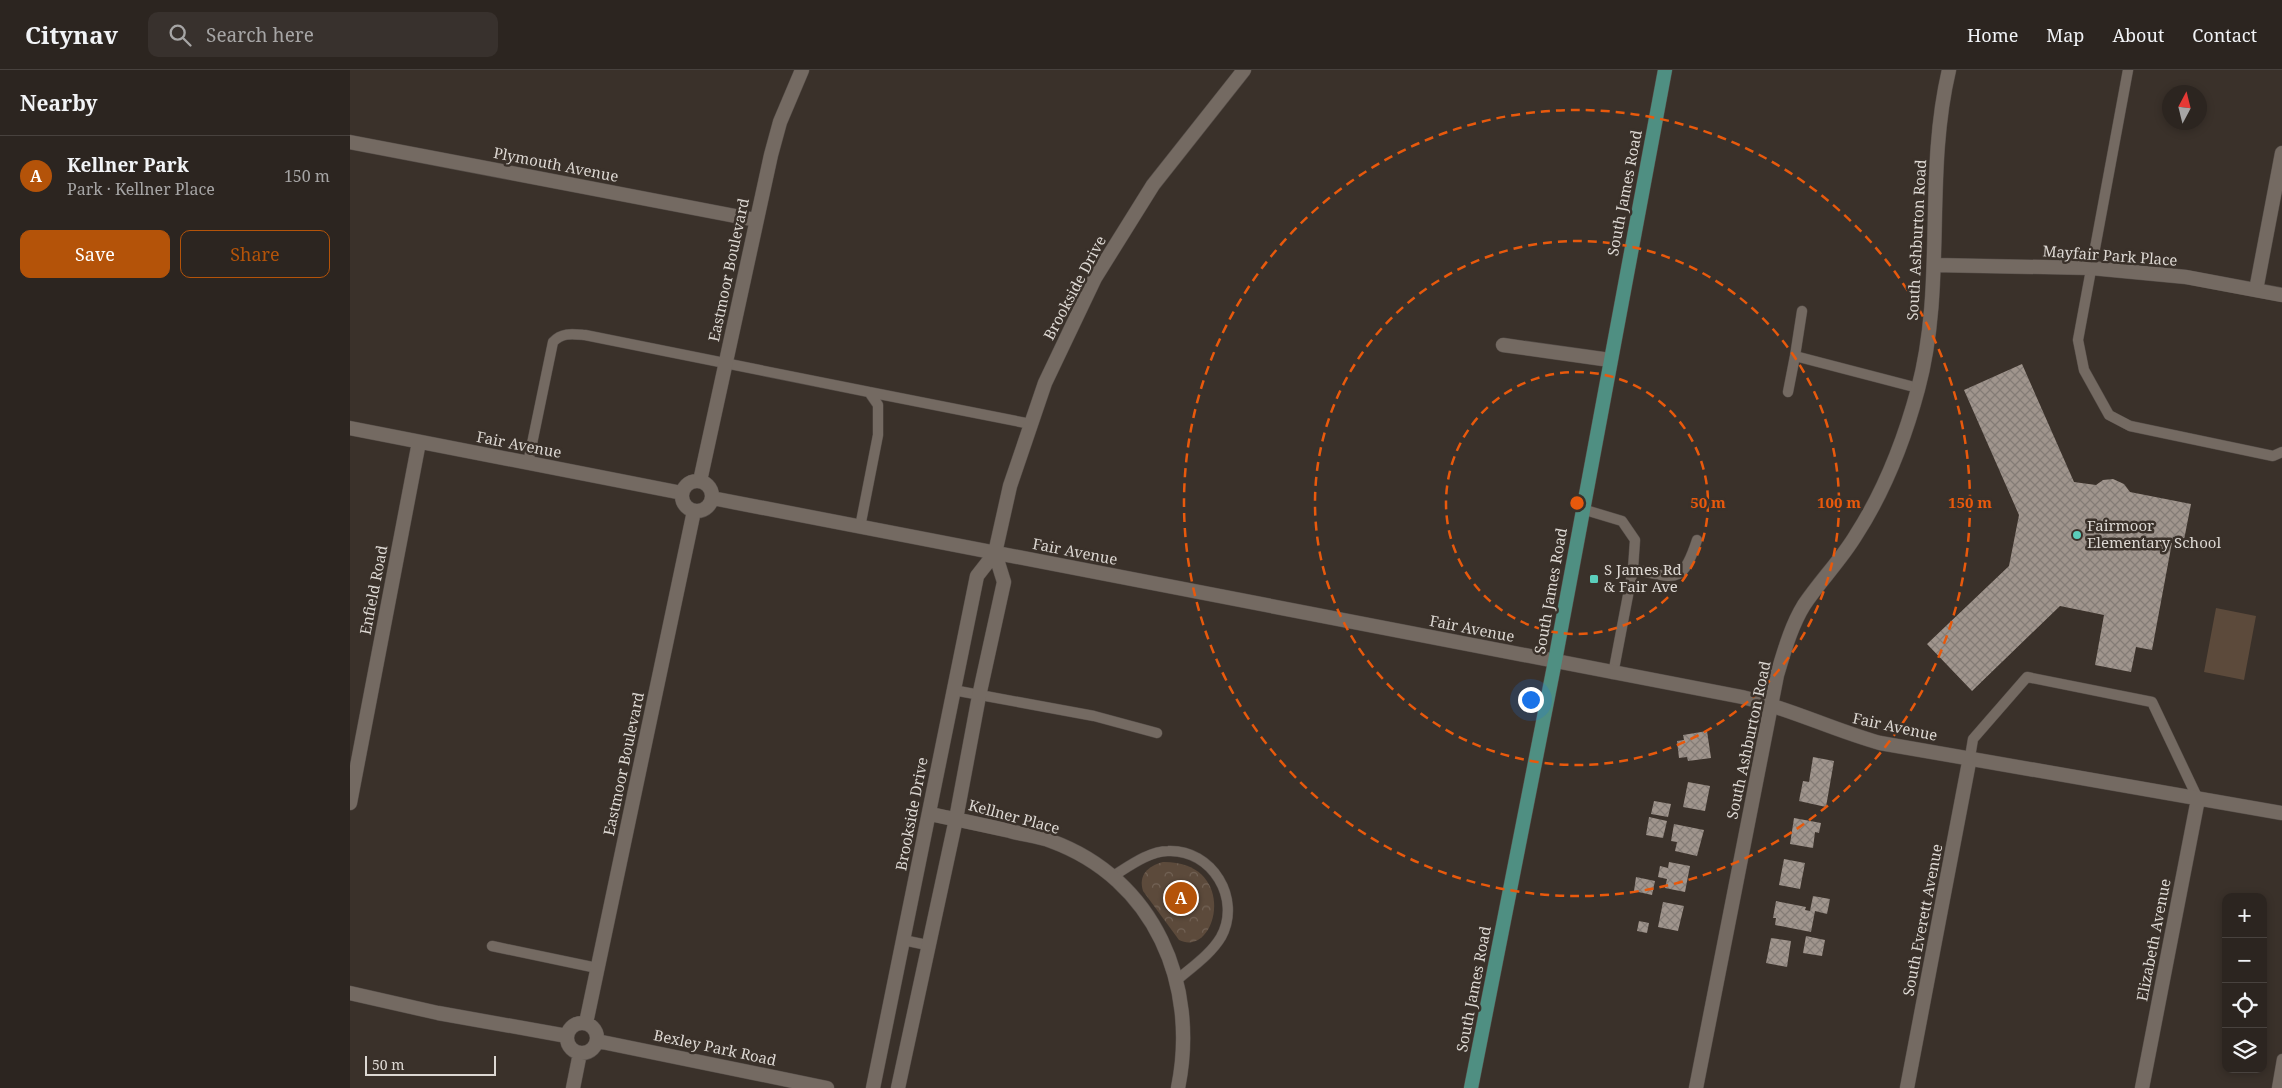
<!DOCTYPE html>
<html lang="en">
<head>
<meta charset="utf-8">
<style>
  body { margin:0; font-family:"Noto Serif",serif; background:#38312d; color:#f1f3f6 }
  .controls { position:absolute; right:15px; bottom:15px; display:grid; overflow:hidden; border-radius:10px; box-shadow:0 2px 8px #0003 }
  .controls button { width:45px; height:45px; display:grid; place-items:center; padding:0; border:0; border-bottom:1px solid #48423e; background:#2c2520; color:#f1f3f6; font:25px sans-serif }
  .compass { position:absolute; left:1812px; top:15px; width:45px; height:45px; border-radius:50%; background:#2c2520; box-shadow:0 2px 8px #0003; rotate:7deg }
  .scale { position:absolute; left:15px; bottom:12px; width:131px; box-sizing:border-box; padding-left:5px; border:2px solid #ddd8d3; border-top:0; font-size:14px; line-height:18px; white-space:nowrap; color:#ddd8d3; -webkit-text-stroke:4px #3a312a; paint-order:stroke }
  .you { position:absolute; left:1180px; top:629px; width:18px; height:18px; margin:-12px; border:4px solid #fff; border-radius:50%; background:#1a73e8; box-shadow:0 0 0 8px #1a73e833 }
  .badge { display:grid; place-items:center; width:32px; height:32px; border-radius:50%; background:#b45309; color:#fff; font-size:16px; font-weight:700 }
  .pin { position:absolute; translate:-50% -50%; border:2px solid #fff; box-shadow:0 1px 5px #0006 }
  .list { margin:0; padding:0; list-style:none }
  h2 { display:flex; justify-content:space-between; align-items:center; height:65px; margin:0; padding:0 20px; font-size:21px }
  h2 small { font-size:16px; font-weight:400; color:#a6a5a5 }
  .list li { display:grid; grid-template-columns:32px 1fr auto; gap:15px; align-items:center; box-sizing:border-box; height:80px; padding:0 20px; border-top:1px solid #48423e }
  .list b { display:block; font-size:19px; white-space:nowrap }
  .list p { margin:0; font-size:16px; white-space:nowrap; color:#a6a5a5 }
  .list em { font-size:16px; font-style:normal; color:#a6a5a5 }
  .actions { display:flex; gap:10px; padding:15px 20px }
  .actions a { flex:1; padding:11px 0; border:1px solid #b45309; border-radius:10px; text-align:center; font-size:18px; color:#b45309 }
  .actions .main { background:#b45309; color:#fff }
  .icon { flex:none; width:28px; height:28px; fill:none; stroke:currentColor; stroke-width:2; stroke-linecap:round; stroke-linejoin:round }
  .map { position:relative; flex:none; width:1932px; height:1018px; overflow:hidden }
  header { display:flex; align-items:center; gap:30px; box-sizing:border-box; height:70px; padding:0 25px; background:#2c2520; border-bottom:1px solid #48423e }
  header strong { font-size:24px }
  nav { display:flex; gap:28px; margin-inline-start:auto; font-size:18px }
  .search { width:350px; height:45px; background:#38312d; display:flex; align-items:center; gap:12px; box-sizing:border-box; padding:0 18px; border-radius:10px; color:#a6a5a5; font-size:19px }
  main { display:flex }
  aside { flex:1; background:#2c2520 }
  .map>svg:first-child { display:block }
  .grass { fill:#5c4a3b }
  .park { fill:url(#park-crowns) }
  .building { fill:url(#building-cross-hatch) }
  .lines { fill:none; stroke-linecap:round; stroke-linejoin:round }
  .service-casing { stroke:#564e49; stroke-width:11 }
  .minor-casing { stroke:#564e49; stroke-width:15 }
  .primary-casing { stroke:#564e49; stroke-width:15 }
  .service { stroke:#746a62; stroke-width:10 }
  .minor { stroke:#746a62; stroke-width:14 }
  .primary { stroke:#4f8f82; stroke-width:14 }
  .ring { fill:none; stroke:#e8590c; stroke-width:2.5; stroke-dasharray:9 6 }
  .poi-dot { fill:#5bcebb; stroke:#3a312a; stroke-width:2 }
  .labels { text-anchor:middle; stroke-width:5; stroke-linejoin:round; paint-order:stroke }
  .street-label { font-size:15px; fill:#ddd8d3; stroke:#3a312a }
  .poi-label { font-size:15px; fill:#ddd8d3; stroke:#3a312a; text-anchor:start }
  .centre { fill:#e8590c; stroke:#3a312a; stroke-width:2.5 }
  .ring-label { font-size:15px; text-anchor:middle; font-weight:bold; fill:#e8590c; stroke:#3a312a; stroke-width:5; stroke-linejoin:round; paint-order:stroke }
</style>
</head>
<body>
<header>
<strong>Citynav</strong>
<div class="search"><svg class="icon" aria-label="search" viewBox="0 0 24 24"><circle cx="10" cy="10" r="6"/><path d="M15 15l6 6"/></svg>Search here</div>
<nav><a>Home</a><a>Map</a><a>About</a><a>Contact</a></nav>
</header>
<main>
<aside>
<h2>Nearby<small></small></h2>
<ul class="list">
<li><span class="badge">A</span><div><b>Kellner Park</b><p>Park · Kellner Place</p></div><em>150 m</em></li>
</ul>
<div class="actions"><a class="main">Save</a><a>Share</a></div>
</aside>
<div class="map">
<svg width="1932" height="1018" viewBox="0 0 1932 1018">
  <defs>
    <pattern id="park-crowns" width="20" height="18" patternUnits="userSpaceOnUse" patternTransform="scale(1.25)"><rect width="20" height="18" fill="#5c4a3b"/><path d="M2 6a3 3 0 1 1 6 0M12 15a3 3 0 1 1 6 0" fill="none" stroke="#736356"/></pattern>
    <pattern id="building-cross-hatch" width="8" height="8" patternUnits="userSpaceOnUse" patternTransform="scale(1.25)"><rect width="8" height="8" fill="#a0958d"/><path d="M0 0l8 8M0 8l8-8" fill="none" stroke="#847c76"/></pattern>
  </defs>
  <rect width="100%" height="100%" fill="#3a312a"/>
  <path class="grass" d="M1866 538 1906 546 1894 610 1854 602Z"/>
  <path class="park" d="M813 792C890 791 867 889 829 870L793 821C788 805 798 796 813 792Z"/>
  <path class="building" d="M1672 294 1724 412 1746 415 1753 410 1763 409 1774 414 1780 422 1841 434 1834 470 1823 467 1802 580 1786 577 1781 602 1745 595 1754 545 1710 536 1622 621 1577 574 1659 496 1669 445 1614 320Z
    M1357 661 1361 688 1338 691 1337 687 1329 688 1327 671 1334 670 1333 665Z
    M1463 687 1484 691 1476 737 1449 731 1453 711 1459 712Z
    M1338 712 1360 716 1355 741 1333 737Z
    M1304 731 1321 734 1318 747 1301 744Z
    M1299 747 1317 751 1313 768 1296 765Z
    M1444 748 1471 753 1469 763 1465 762 1463 778 1440 774Z
    M1324 754 1354 760 1347 786 1325 781 1327 772 1321 771Z
    M1434 789 1455 793 1450 819 1429 815Z
    M1319 792 1340 796 1335 822 1315 818 1317 809 1308 807 1310 796 1318 798Z
    M1286 807 1305 811 1302 825 1284 821Z
    M1463 826 1480 829 1477 844 1465 841 1461 862 1425 855 1426 848H1423L1426 831 1456 837 1455 840 1460 841Z
    M1313 832 1334 836 1328 861 1308 857Z
    M1289 851 1299 853 1297 863 1287 861Z
    M1456 866 1475 870 1472 886 1453 883Z
    M1421 868 1441 871 1437 897 1416 893Z"/>
  <g class="lines">
    <defs>
      <path id="service" d="M1778 0 1728 270 1734 300 1759 345 1780 356 1923 386 1932 382
        M1452 241 1445 286 1568 318
        M519 322 681 354
        M1438 322 1445 286
        M178 393 203 272C212 262 223 264 235 265L519 322 528 335V365L510 457
        M1232 439 1272 451 1285 470 1283 499 1263 604
        M1283 499C1326 508 1332 516 1347 470
        M603 620 744 646 807 663
        M1620 687 1623 669 1677 607 1802 632 1848 729
        M763 806C778 797 799 781 818 781 862 779 892 829 871 867 861 884 842 897 827 910
        M553 870 577 875
        M142 876 247 898
        M1927 1018 1932 989"/>
      <path id="minor" d="M0 72 406 150
        M1584 195 1741 198 1836 207 1932 225
        M1906 220 1932 83
        M1153 275 1260 290
        M0 358 332 423
        M332 426a15 15 0 1 1 30 0a15 15 0 1 1-30 0Z
        M350 411 421 85 430 52 452 0
        M362 428 1392 627C1439 638 1483 660 1530 673L1932 743
        M0 733 69 372
        M579 744C606 749 633 755 660 761 674 765 688 766 701 771 805 809 849 915 828 1018
        M0 923 88 943 217 966
        M217 968a15 15 0 1 1 30 0a15 15 0 1 1-30 0Z
        M236 953 344 441
        M247 971 477 1018
        M223 1018 230 983
        M523 1018 627 506 645 483 660 416 695 313 745 208 803 115 894 0
        M548 1018 606 749 629 626 654 512 645 483
        M1346 1018 1427 605C1434 582 1441 556 1454 535 1470 511 1491 490 1506 465 1535 420 1554 371 1568 319 1596 215 1574 105 1599 0
        M1557 1018 1620 687
        M1792 1018 1848 729"/>
      <path id="primary" d="M1121 1018 1205 591 1315 0"/>
    </defs>
    <use href="#service" class="service-casing"/>
    <use href="#minor" class="minor-casing"/>
    <use href="#primary" class="primary-casing"/>
    <use href="#service" class="service"/>
    <use href="#minor" class="minor"/>
    <use href="#primary" class="primary"/>
  </g>
  <g class="ring">
    <circle cx="1227" cy="433" r="131"/>
    <circle cx="1227" cy="433" r="262"/>
    <circle cx="1227" cy="433" r="393"/>
  </g>
  <g class="poi-dot">
    <circle cx="1727" cy="465" r="5"/>
    <rect x="1239" y="504" width="10" height="10" rx="2.5"/>
  </g>
  <g class="labels">
    <g class="street-label">
      <text transform="translate(206 95) rotate(11)" y="5">Plymouth Avenue</text>
      <text transform="translate(1275 123) rotate(-79)" y="5">South James Road</text>
      <text transform="translate(1567 170) rotate(-87)" y="5">South Ashburton Road</text>
      <text transform="translate(1760 186) rotate(4)" y="5">Mayfair Park Place</text>
      <text transform="translate(379 200) rotate(-78)" y="5">Eastmoor Boulevard</text>
      <text transform="translate(725 218) rotate(-62)" y="5">Brookside Drive</text>
      <text transform="translate(169 375) rotate(11)" y="5">Fair Avenue</text>
      <text transform="translate(725 482) rotate(11)" y="5">Fair Avenue</text>
      <text transform="translate(24 520) rotate(-79)" y="5">Enfield Road</text>
      <text transform="translate(1201 521) rotate(-80)" y="5">South James Road</text>
      <text transform="translate(1122 559) rotate(11)" y="5">Fair Avenue</text>
      <text transform="translate(1545 657) rotate(12)" y="5">Fair Avenue</text>
      <text transform="translate(1399 670) rotate(-78)" y="5">South Ashburton Road</text>
      <text transform="translate(274 694) rotate(-78)" y="5">Eastmoor Boulevard</text>
      <text transform="translate(562 744) rotate(-79)" y="5">Brookside Drive</text>
      <text transform="translate(664 747) rotate(15)" y="5">Kellner Place</text>
      <text transform="translate(1573 850) rotate(-79)" y="5">South Everett Avenue</text>
      <text transform="translate(1804 870) rotate(-79)" y="5">Elizabeth Avenue</text>
      <text transform="translate(1124 919) rotate(-79)" y="5">South James Road</text>
      <text transform="translate(365 978) rotate(12)" y="5">Bexley Park Road</text>
    </g>
    <g class="poi-label">
      <text x="1737" y="461">Fairmoor<tspan x="1737" dy="17">Elementary School</tspan></text>
      <text x="1254" y="505">S James Rd<tspan x="1254" dy="17">&amp; Fair Ave</tspan></text>
    </g>
  </g>
  <circle cx="1227" cy="433" r="8" class="centre"/>
  <g class="ring-label">
    <text x="1358" y="438">50 m</text>
    <text x="1489" y="438">100 m</text>
    <text x="1620" y="438">150 m</text>
  </g>
</svg>
<div class="controls">
<button>+</button>
<button>−</button>
<button><svg class="icon" aria-label="locate" viewBox="0 0 24 24"><circle cx="12" cy="12" r="6"/><path d="M12 2v4M12 18v4M2 12h4M18 12h4"/></svg></button>
<button><svg class="icon" aria-label="layers" viewBox="0 0 24 24"><path d="M12 4l9 5-9 5-9-5zM3 14l9 5 9-5"/></svg></button>
</div>
<svg class="compass" viewBox="-18 -18 36 36"><path d="M0-13l5 13h-10z" fill="#e53935"/><path d="M0 13l5-13h-10z" fill="#a6a5a5"/></svg>
<div class="scale">50 m</div>
<div class="you"></div>
<div class="pin badge" style="left:831px;top:828px">A</div>
</div>
</main>
</body>
</html>
